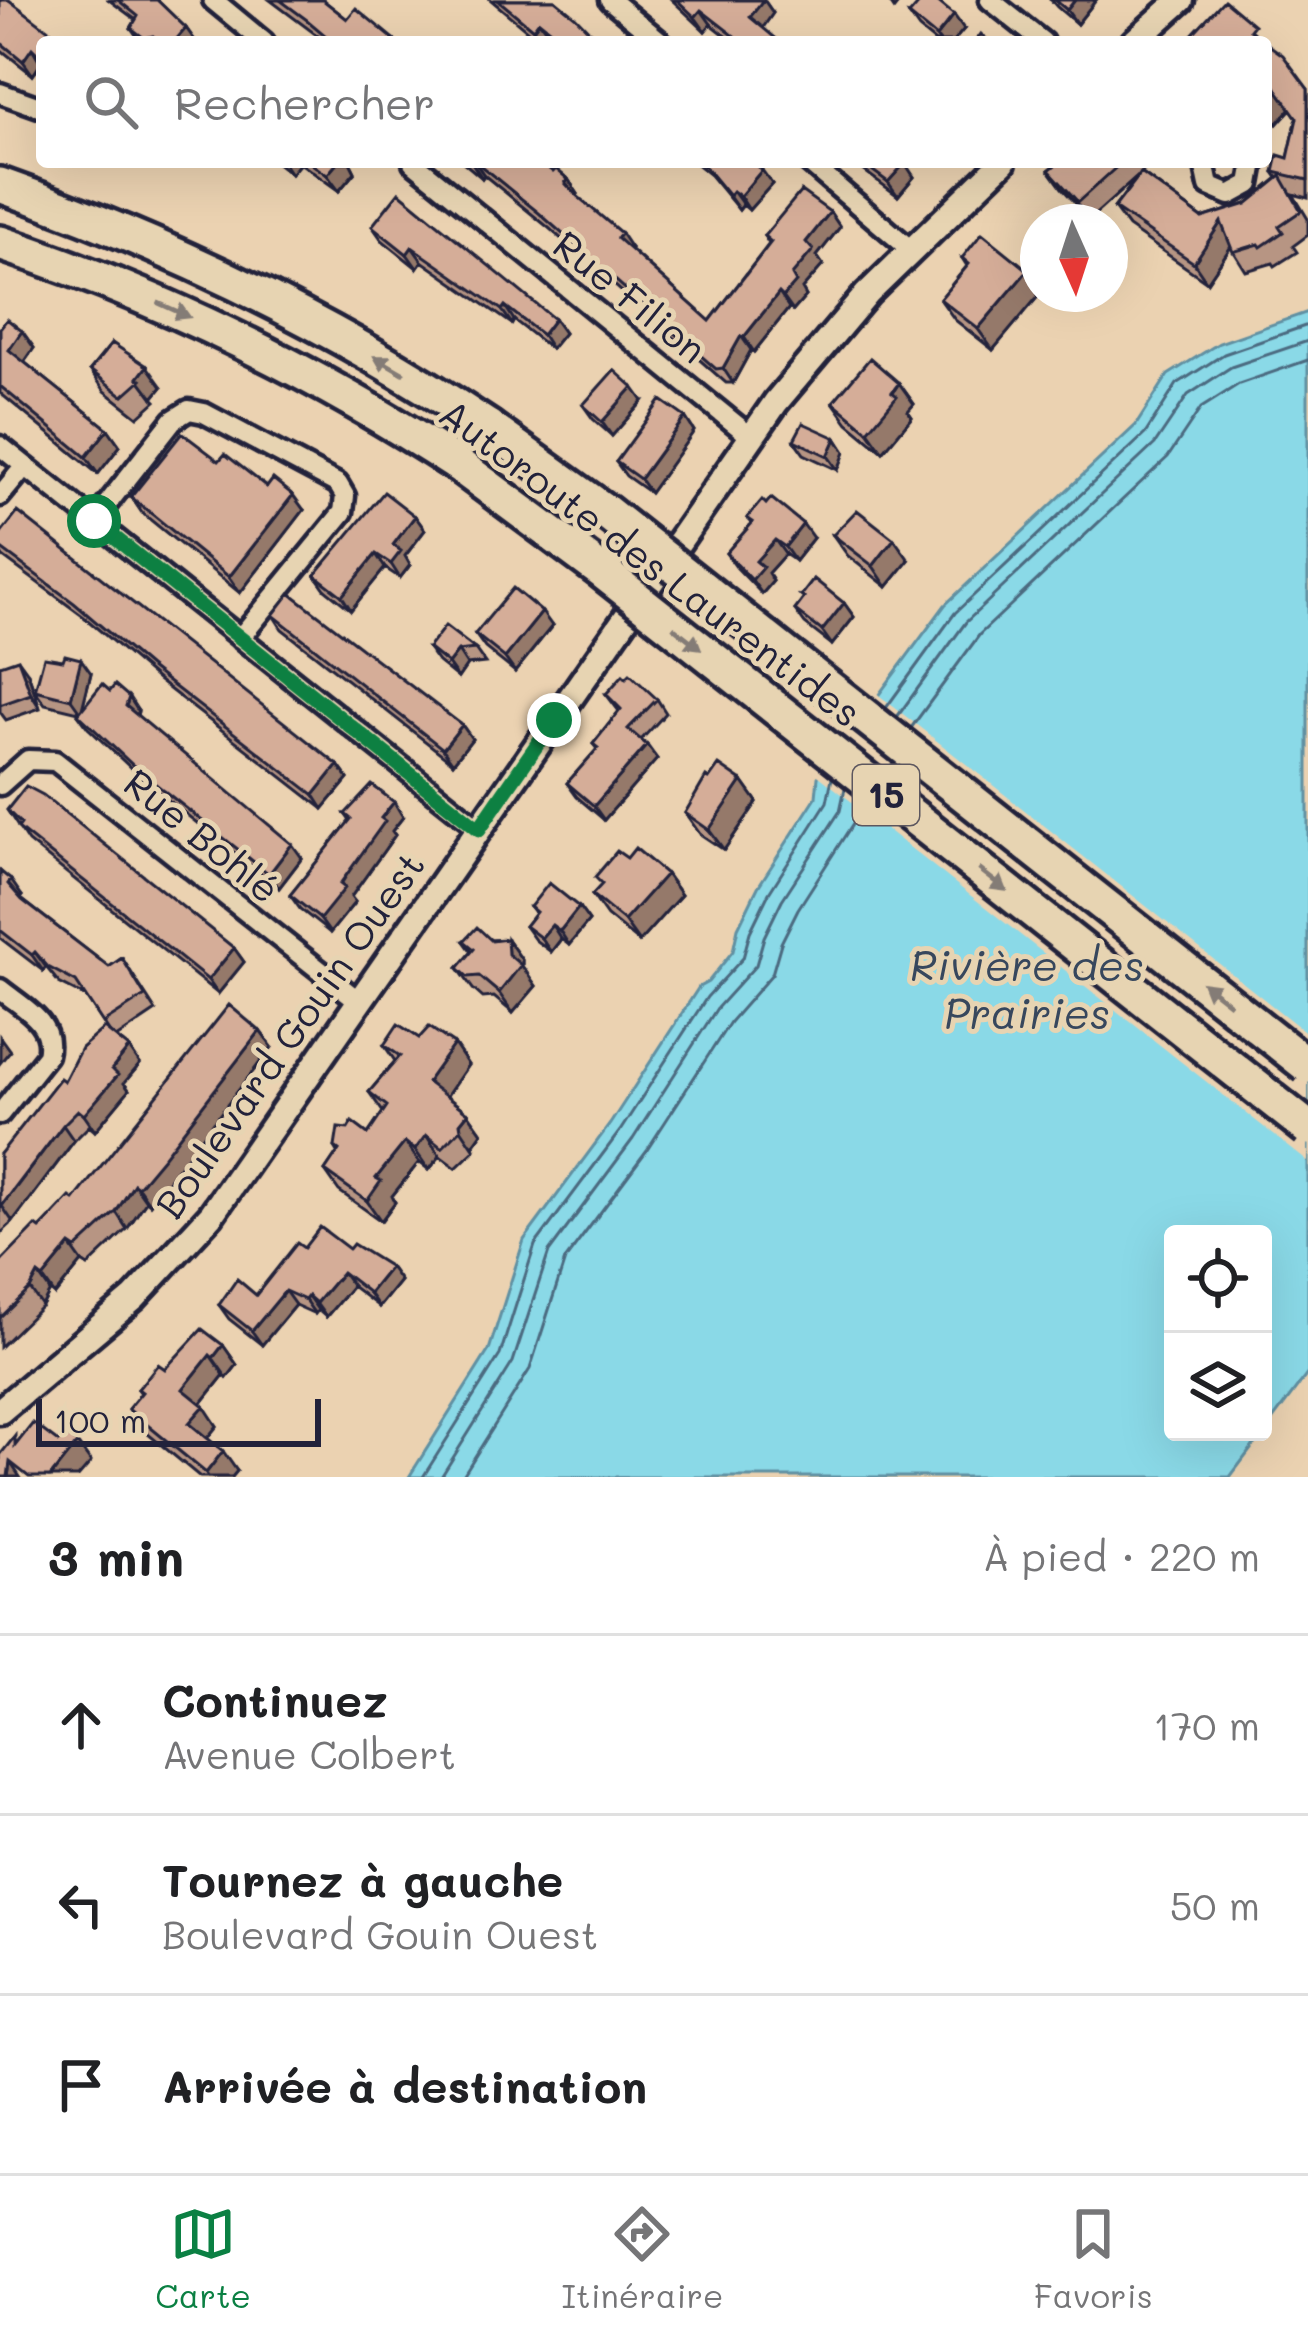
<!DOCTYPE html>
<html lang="fr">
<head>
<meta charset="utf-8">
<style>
  body { margin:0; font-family:Mali,sans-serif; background:#f6f6f6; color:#202124 }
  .controls { position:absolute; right:36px; bottom:36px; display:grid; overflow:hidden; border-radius:12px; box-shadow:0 12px 48px #0002 }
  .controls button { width:108px; height:108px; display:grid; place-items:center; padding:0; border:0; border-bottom:3px solid #e0e0e0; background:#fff; color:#202124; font:60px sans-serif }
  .compass { position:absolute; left:1020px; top:204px; width:108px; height:108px; border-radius:50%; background:#fff; box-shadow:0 12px 48px #0002; rotate:177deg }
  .scale { position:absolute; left:36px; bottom:30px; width:285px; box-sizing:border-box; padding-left:12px; border:6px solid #22223b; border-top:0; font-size:33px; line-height:42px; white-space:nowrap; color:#22223b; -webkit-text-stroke:9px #e7d4b2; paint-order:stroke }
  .stop { position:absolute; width:36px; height:36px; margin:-27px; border:9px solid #0b8043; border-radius:50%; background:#fff }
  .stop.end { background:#0b8043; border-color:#fff; box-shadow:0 3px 12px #0008 }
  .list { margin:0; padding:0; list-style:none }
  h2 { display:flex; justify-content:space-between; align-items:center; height:156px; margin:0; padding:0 48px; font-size:51px }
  h2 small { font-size:39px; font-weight:400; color:#757577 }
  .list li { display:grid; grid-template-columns:78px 1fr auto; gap:36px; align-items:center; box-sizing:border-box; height:180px; padding:0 48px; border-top:3px solid #e0e0e0 }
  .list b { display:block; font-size:45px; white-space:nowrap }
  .list p { margin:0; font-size:39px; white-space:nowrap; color:#757577 }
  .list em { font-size:39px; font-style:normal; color:#757577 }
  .icon { flex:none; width:66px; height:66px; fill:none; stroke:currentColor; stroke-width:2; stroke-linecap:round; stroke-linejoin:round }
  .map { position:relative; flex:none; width:1308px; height:1477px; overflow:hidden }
  .search { position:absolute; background:#fff; box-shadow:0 12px 48px #0002; left:36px; right:36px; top:36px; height:132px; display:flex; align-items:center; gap:30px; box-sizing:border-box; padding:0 42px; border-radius:12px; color:#757577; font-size:45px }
  .sheet { height:696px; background:#fff }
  nav { display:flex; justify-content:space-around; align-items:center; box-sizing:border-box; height:168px; border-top:3px solid #e0e0e0; background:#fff; font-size:33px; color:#757577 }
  nav a { display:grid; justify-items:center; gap:6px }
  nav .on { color:#0b8043 }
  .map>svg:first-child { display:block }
  .water { fill:#8ad9e7; stroke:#6090a2; stroke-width:3; fill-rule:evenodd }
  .pier { fill:#ebd2b1 }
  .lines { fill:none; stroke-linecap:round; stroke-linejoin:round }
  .shore { stroke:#4c6b80; stroke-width:3 }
  .minor-casing { stroke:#22223b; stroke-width:27 }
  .tertiary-casing { stroke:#22223b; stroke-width:33 }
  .motorway-casing { stroke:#22223b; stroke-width:42 }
  .minor { stroke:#e7d4b2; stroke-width:18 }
  .tertiary { stroke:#e7d4b2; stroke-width:24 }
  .motorway { stroke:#e7d4b2; stroke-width:33 }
  .motorway-bridge-casing { stroke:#22223b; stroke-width:42; stroke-linecap:butt }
  .motorway-bridge { stroke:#e7d4b2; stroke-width:33 }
  .wall { fill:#b79583; stroke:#22223b; stroke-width:3 }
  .shaded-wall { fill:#95796a; stroke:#22223b; stroke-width:3 }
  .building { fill:#d5ad98; stroke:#22223b; stroke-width:3 }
  .oneway { fill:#847b76 }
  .route { stroke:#0b8043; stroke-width:15 }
  .labels { text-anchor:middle; stroke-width:10; stroke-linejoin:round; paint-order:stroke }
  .shield { fill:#e7d4b2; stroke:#5d575f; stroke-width:3 }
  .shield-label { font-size:36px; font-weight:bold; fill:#22223b }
  .street-label { font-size:39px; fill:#22223b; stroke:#e7d4b2 }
  .water-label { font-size:42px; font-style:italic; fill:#37475d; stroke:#e7d4b2 }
</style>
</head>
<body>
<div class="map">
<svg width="1308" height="1477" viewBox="0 0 1308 1477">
  <rect width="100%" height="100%" fill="#ebd2b1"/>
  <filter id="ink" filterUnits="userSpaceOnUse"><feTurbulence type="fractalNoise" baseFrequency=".00833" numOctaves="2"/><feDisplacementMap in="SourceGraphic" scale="24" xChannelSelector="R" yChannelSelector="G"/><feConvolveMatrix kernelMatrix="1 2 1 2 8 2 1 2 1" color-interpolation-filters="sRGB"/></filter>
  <g filter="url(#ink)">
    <path class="water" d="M1308 312V1373L1230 1477H409L489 1350 524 1240 610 1124 699 987 708 982 733 951 738 928 758 887 816 797 818 777 945 605 1136 425 1168 375 1219 343ZM1173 1234H1263V1432H1173Z"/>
    <path class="pier" d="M875 692 1308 1034V1162L814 772Z"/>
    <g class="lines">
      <path class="shore" d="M886 708 955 613 1145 434 1177 384 1224 354 1308 325
        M897 717 966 622 1155 444 1188 395 1231 367 1308 341
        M911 728 980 634 1168 457 1201 408 1239 384 1308 360
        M423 1477 500 1355 535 1245 620 1131 707 997 743 958 750 932 769 893 827 802 832 778
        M441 1477 513 1362 549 1252 633 1139 717 1008 756 965 764 937 782 900 840 811 845 788
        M462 1477 530 1369 565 1260 647 1150 730 1022 772 974 781 943 798 909 855 820 862 801"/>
      <defs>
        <path id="minor" d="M213 0 264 42
          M610 0 661 42
          M990 0 1043 42
          M0 93 42 108
          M413 162 750 436
          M808 162 911 250
          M1204 162 1209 186 1230 195 1250 184 1254 162
          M0 446 480 829
          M0 496 25 466
          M94 521 173 420 189 410 204 413 338 484 345 496 343 512 240 638
          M0 785 28 760 55 761 360 1002
          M0 989C22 1007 55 1022 47 1055L0 1114"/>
        <path id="tertiary" d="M1134 42 1181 0
          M0 1411 134 1298 211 1215 776 402 867 294 1003 162"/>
        <path id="motorway" d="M0 185C172 246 336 325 488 427
          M0 243C163 297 316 372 460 466"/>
      </defs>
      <use href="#minor" class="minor-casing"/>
      <use href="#tertiary" class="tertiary-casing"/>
      <use href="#motorway" class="motorway-casing"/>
      <use href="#minor" class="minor"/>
      <use href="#tertiary" class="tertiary"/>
      <use href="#motorway" class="motorway"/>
      <defs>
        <path id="motorway-bridge" d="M488 427 606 512 1308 1066
          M460 466 603 572 1308 1128"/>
      </defs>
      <use href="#motorway-bridge" class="motorway-bridge-casing"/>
      <use href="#motorway-bridge" class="motorway-bridge"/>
    </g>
    <path class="wall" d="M0 0 62 40 76 42H42V63L33 75 0 49Z
      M109 0H157L186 28 196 42H141L131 28 136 20Z
      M270 0H323L347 19 397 42H326Z
      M491 0H555L600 42H557L549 35 541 42Z
      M672 0H764L773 13 762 28 780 42H734L711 24 705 31Z
      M1051 0H1096L1077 24 1057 7Z
      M909 15 964 29 953 42H935L919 29Z
      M1266 42 1308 89V198L1293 194 1308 219V235L1293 246 1297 252 1275 266 1273 263 1246 271 1231 247 1207 282 1128 227 1114 208 1138 176 1090 219 1062 188 1049 170 1059 162H1154L1141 173 1202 218 1247 204 1278 178 1274 172 1288 158 1297 118 1291 109 1277 124 1266 114Z
      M276 162H350L355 172 339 191 300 163 291 174Z
      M463 162H540L553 172 568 179 578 194 576 196 631 248 630 249 710 321 769 244 764 236 830 212 840 227 817 256 823 265 802 289 806 296 793 311 789 308 754 352 751 350 733 383H726L549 228 484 175 482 178Z
      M694 162H753L772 184 749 210 743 205 739 210 710 175Z
      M857 162H903L914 177 898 196 863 170Z
      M372 226 554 319 564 333 551 349 514 320 512 324 422 261 417 268 382 240Z
      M1110 238 1119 251 1110 261Z
      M962 258 1028 270 1038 284V294H1040L993 350 955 320 940 299 967 266Z
      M0 328 22 331 34 348 24 362 108 429 120 446 98 474 0 393Z
      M112 343 162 387 153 398 156 401 138 417 105 391 90 370Z
      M899 383 914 404 908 411 912 417 883 452 848 423 833 402Z
      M643 401 612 436 593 419 583 405Z
      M685 417 694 431 650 493 626 476 616 462Z
      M836 438 845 452 838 470 804 454 794 440Z
      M219 461 267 487 304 510 240 593 142 513 131 497Z
      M415 516 425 530 405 556 410 565 400 578 385 568 351 610 325 589 315 575Z
      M747 518 813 538 795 561 785 554 768 573 773 581 762 594 736 567 726 553 752 523Z
      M0 535 338 765 348 779 323 809 159 681 84 617 3 557 0 552Z
      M833 535 909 560 887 587 848 556Z
      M801 596 844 603 854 617 832 645 805 624 795 610 804 599Z
      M273 615 462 725 472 739 453 763 282 629Z
      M552 626 515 672 485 648 475 634Z
      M428 648 475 649 485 663 467 665 458 678 438 662Z
      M0 665 28 673 40 708 6 720 0 712Z
      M91 673 82 709 138 711 137 716 302 858 279 888 148 784 88 728 78 714 79 712 45 704 35 690Z
      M606 694 657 699 666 713 641 740 657 759 604 820 577 797 567 783 597 749 593 744 619 711Z
      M709 779 742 781 757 802 724 850 700 834 685 813Z
      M7 810 234 948 244 962 218 994 28 842Z
      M345 814 403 817 392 831 395 835 351 897 355 902 330 933 300 909 290 895 350 821Z
      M627 858 666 874 681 895 639 942 607 916 592 895Z
      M0 871 22 896 20 898 109 967 122 958 156 1011 116 1038 140 1064 124 1083 129 1090 95 1131 89 1126 74 1141 13 1222 0 1234V1154L110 1033 86 997 59 983 46 967 43 971 0 938Z
      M530 907H579L589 921 569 945 561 939 551 952 535 940 525 926 535 914Z
      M507 939 522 960V966L536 986 513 1013 494 997 483 998 473 989 458 968 472 952 464 941Z
      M260 1031 272 1047 150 1204 146 1201 127 1229 88 1266 82 1262 55 1295 50 1291 42 1306 0 1347V1263L74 1200Z
      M419 1038 454 1044 468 1065 446 1096 468 1113 482 1133 474 1144 475 1150 456 1168 440 1156 429 1170 419 1162 392 1196 395 1202 381 1221 339 1191 325 1171 338 1152 335 1147 348 1129 368 1134 383 1112 369 1092 395 1061 384 1045Z
      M349 1249 390 1267 400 1281 379 1307 352 1286 326 1317 318 1310 315 1314 295 1305 262 1345 229 1319 219 1305 256 1295Z
      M223 1345 237 1365 227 1378 224 1375 201 1404 217 1426 207 1438 237 1471 232 1477H200L142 1429 128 1409 141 1393 138 1389 165 1369Z"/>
    <path class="shaded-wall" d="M764 0 773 13 760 32 750 17Z
      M888 0H901L894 9Z
      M1075 0H1096L1077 24 1067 10Z
      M701 10 711 24 705 31 695 17Z
      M954 15 964 29 953 42H940L936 37Z
      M539 21 549 35 543 42 533 29Z
      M186 28 196 42H174Z
      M32 48 41 63 33 75 23 61Z
      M1276 88 1291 108 1277 124 1266 108V99Z
      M283 162H299L300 163 291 174Z
      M338 162H350L355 172 339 191 327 175Z
      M473 162H475L484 175 482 178 472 163Z
      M905 163 914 177 898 196 888 182Z
      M762 170 772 184 749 210 740 196Z
      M568 179 578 194 575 198 565 183Z
      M733 191 743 205 739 210 729 196Z
      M830 212 840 227 817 256 823 265 802 289 806 296 793 311 783 297 806 242Z
      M1221 222 1234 242 1207 282 1194 263Z
      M621 233 631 248 627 252 617 238Z
      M412 247 422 261 417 268 407 254Z
      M1028 270 1038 284V294H1040L993 350 978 329Z
      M779 293 789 308 754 352 744 337Z
      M505 306 514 320 512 324 502 310Z
      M554 319 564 333 551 349 542 335Z
      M22 331 34 348 21 367 9 350Z
      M741 336 751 350 733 383 723 368Z
      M147 366 162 387 153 398 138 378Z
      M899 383 914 404 908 411 912 417 883 452 868 431Z
      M633 387 643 401 612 436 602 422Z
      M685 417 694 431 650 493 640 479Z
      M108 429 120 446 98 474 86 457Z
      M836 438 845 452 838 470 828 456Z
      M293 495 304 510 240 593 229 577Z
      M415 516 425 530 405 556 410 565 400 578 391 564 393 545Z
      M803 524 813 538 795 561 785 547Z
      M894 539 909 560 887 587 873 566Z
      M775 540 785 554 768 573 773 581 762 594 752 580 756 561Z
      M376 554 385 568 351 610 342 596Z
      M844 603 854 617 832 645 822 631Z
      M542 612 552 626 515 672 505 658Z
      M458 651 467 665 458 678 448 664Z
      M18 659 28 673 40 708 31 694Z
      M81 659 91 673 81 713 71 699Z
      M129 697 138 711 136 720 126 706Z
      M462 725 472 739 453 763 443 749Z
      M647 745 657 759 604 820 594 806Z
      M338 765 348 779 323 809 314 795Z
      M742 781 757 802 724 850 709 830Z
      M394 802 403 817 392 831 395 835 351 897 355 902 330 933 320 919 381 818Z
      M292 844 302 858 279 888 269 874Z
      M666 874 681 895 639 942 624 921Z
      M11 880 22 896 19 900 8 884Z
      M579 907 589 921 569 945 560 931Z
      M552 925 561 939 551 952 541 938Z
      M507 939 522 960V966L536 986 513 1013 499 993 508 954Z
      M234 948 244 962 218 994 208 980Z
      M35 952 46 967 43 971 32 955Z
      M260 1031 272 1047 150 1204 138 1187Z
      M0 1037 10 1051 0 1063Z
      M454 1044 468 1065 442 1103 427 1082Z
      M129 1048 140 1064 124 1083 129 1090 95 1131 84 1115 112 1069Z
      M468 1113 482 1133 474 1144 475 1150 461 1129 460 1123Z
      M63 1125 74 1141 13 1222 2 1206Z
      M426 1135 440 1156 429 1170 415 1150Z
      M405 1142 419 1162 392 1196 395 1202 381 1221 367 1201 376 1178Z
      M134 1184 146 1201 127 1229 116 1212Z
      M70 1245 82 1262 55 1295 43 1278Z
      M390 1267 400 1281 379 1307 369 1293Z
      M342 1272 352 1286 326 1317 316 1303Z
      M38 1274 50 1291 42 1306 30 1289Z
      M285 1291 295 1305 262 1345 252 1331Z
      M308 1296 318 1310 315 1314 305 1300Z
      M223 1345 237 1365 227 1378 213 1358Z
      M210 1355 224 1375 197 1409 183 1389Z
      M204 1406 217 1426 203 1443 189 1423Z
      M77 1443 91 1462 78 1477H50Z
      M223 1451 237 1471 232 1477H208L206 1473Z
      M10 1462 20 1477H8Z"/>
    <path class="building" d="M0 0H9L62 40 67 34 76 42H42V58L32 48 23 61 0 42Z
      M118 0H157L186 28 174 42H160L153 36 144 38 131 28 138 16Z
      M280 0H323L347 19 356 8 397 42H333L307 20Z
      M498 0H555L576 17 600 42H565L539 21 533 29Z
      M677 0H763L750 17 780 42H742L701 10 695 17Z
      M922 0H936L954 15 936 37 909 15Z
      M1055 0H1075L1067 10Z
      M1224 0 1254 25 1250 30 1265 42H1185Z
      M981 34 990 42H975Z
      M1266 43 1283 55 1308 89V180L1274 172 1278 155 1288 158 1297 118 1276 88 1266 99Z
      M309 162H338L327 175Z
      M476 162H540L553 172 556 169 568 179 565 183 576 195 621 233 617 238 710 321 771 242 764 236 801 191 830 212 806 242 813 250 792 275 796 282 783 297 779 293 744 337 741 336 723 368 716 369 539 213Z
      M701 162H753L762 170 740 196 733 191 729 196Z
      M861 162H903L905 163 888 182Z
      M1059 162H1122L1078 202 1049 170Z
      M1141 173 1202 218 1247 204 1281 176 1301 211 1279 226 1283 232 1261 247 1259 244 1233 252 1221 222 1194 263 1114 208Z
      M399 192 554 319 542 335 505 306 502 310 412 247 407 254 372 226Z
      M1078 207 1093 222H1064Z
      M982 233 1028 270 978 329 940 299 969 264 962 258Z
      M1038 251V273L1026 264Z
      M7 319 22 331 9 350 108 429 86 457 0 386V328Z
      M112 343 147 366 138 378 141 380 123 396 90 370Z
      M870 358 899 383 892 392 897 396 868 431 833 402Z
      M614 370 633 387 602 422 583 405Z
      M661 400 685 417 640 479 616 462Z
      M803 423 836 438 828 456 794 440Z
      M182 433 219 461 225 454 267 487 273 479 293 495 229 577 131 497Z
      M384 492 415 516 393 545 401 551 391 564 376 554 342 596 315 575Z
      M771 498 803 524 785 547 775 540 756 561 763 567 752 580 726 553 753 522 747 518 762 500 766 504Z
      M857 510 894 539 873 566 833 535Z
      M18 512 338 765 314 795 149 667 74 603 0 548V535Z
      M814 579 844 603 822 631 795 610 804 598 801 596Z
      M513 588 542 612 505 658 475 634Z
      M290 593 462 725 443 749 273 615Z
      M445 626 475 649 458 651 448 664 428 648Z
      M65 655 81 659 71 699 35 690 44 657 63 660Z
      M18 659 31 694 0 705V665Z
      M630 674 657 699 628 729 647 745 594 806 567 783 598 748 593 744 621 709 606 694 623 675 626 678Z
      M102 684 110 691 115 685 129 697 126 706 292 844 269 874 138 770 78 714Z
      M719 765 742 781 709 830 685 813 706 777 709 779Z
      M372 785 394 802 381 818 385 821 340 884 345 888 320 919 290 895 351 819 345 814Z
      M26 786 43 795 234 948 208 980 18 828 21 824 7 810Z
      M635 848 666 874 624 921 592 895 602 884 595 877 617 851 627 858Z
      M0 871 11 880 8 884 22 900 109 967 122 958 145 996 103 1023 76 982 48 967 35 952 32 955 0 930Z
      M549 883 579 907 560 931 552 925 541 938 525 926 536 912 530 907Z
      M477 927 492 941 507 939 508 954 521 965 499 993 479 976 468 977 458 968 474 949 464 941Z
      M229 1005 260 1031 164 1156 138 1187 134 1184 116 1212 76 1249 70 1245 43 1278 38 1274 30 1289 0 1318V1263L36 1226 40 1229 70 1197 74 1200Z
      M398 1024 419 1038 429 1027 454 1044 427 1082 468 1113 460 1123 461 1129 442 1148 426 1135 415 1150 405 1142 376 1178 381 1181 367 1201 325 1171 339 1150 335 1147 338 1128 348 1129 352 1122 368 1134 387 1106 369 1092 400 1056 384 1045Z
      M104 1028 129 1048 112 1069 118 1075 84 1115 78 1110 63 1125 0 1208V1154L60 1078 64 1081 81 1048Z
      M320 1227 349 1249 353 1244 390 1267 369 1293 342 1272 316 1303 308 1296 305 1300 285 1291 252 1331 219 1305 237 1279 256 1295 297 1243 304 1248Z
      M202 1329 223 1345 213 1358 210 1355 183 1389 204 1406 189 1423 223 1451 206 1473 128 1409 142 1392 138 1389 158 1364 165 1369Z
      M33 1423 58 1442 65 1433 77 1443 50 1477H29L10 1462 8 1477H0V1455L15 1436V1446Z"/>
    <defs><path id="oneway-solid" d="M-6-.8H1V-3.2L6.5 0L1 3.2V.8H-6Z" transform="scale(3)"/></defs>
    <g class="oneway">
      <use href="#oneway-solid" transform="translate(174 310) rotate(24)"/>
      <use href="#oneway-solid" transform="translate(389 365) rotate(-150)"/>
      <use href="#oneway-solid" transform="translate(687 638) rotate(38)"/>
      <use href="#oneway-solid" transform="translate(993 880) rotate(38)"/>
      <use href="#oneway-solid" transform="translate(1216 993) rotate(-142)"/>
    </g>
  </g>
  <g class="lines" filter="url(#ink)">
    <path class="route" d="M94 521 479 829 554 720"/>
  </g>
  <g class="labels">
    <rect class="shield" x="853" y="765" width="66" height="60" rx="9"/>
    <g class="shield-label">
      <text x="886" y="808">15</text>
    </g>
    <g class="street-label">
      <text transform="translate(630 297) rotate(39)" y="14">Rue Filion</text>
      <text transform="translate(650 563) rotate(37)" y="14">Autoroute des Laurentides</text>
      <text transform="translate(202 836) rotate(39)" y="14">Rue Bohlé</text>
      <text transform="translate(290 1035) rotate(-55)" y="14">Boulevard Gouin Ouest</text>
    </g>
    <g class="water-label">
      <text x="1027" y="981">Rivière des<tspan x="1027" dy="48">Prairies</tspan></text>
    </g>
  </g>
</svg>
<div class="controls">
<button><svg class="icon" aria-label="locate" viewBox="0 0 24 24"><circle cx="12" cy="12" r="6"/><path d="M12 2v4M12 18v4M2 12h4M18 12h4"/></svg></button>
<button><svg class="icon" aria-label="layers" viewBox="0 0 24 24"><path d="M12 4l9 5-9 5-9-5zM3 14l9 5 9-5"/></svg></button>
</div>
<svg class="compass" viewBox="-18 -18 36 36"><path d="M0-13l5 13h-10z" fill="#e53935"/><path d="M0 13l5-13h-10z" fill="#757577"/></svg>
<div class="scale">100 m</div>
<div class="stop" style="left:94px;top:521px"></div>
<div class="stop end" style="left:554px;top:720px"></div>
<div class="search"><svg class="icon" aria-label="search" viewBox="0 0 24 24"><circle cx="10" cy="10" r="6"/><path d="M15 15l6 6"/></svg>Rechercher</div>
</div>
<section class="sheet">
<h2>3 min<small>À pied · 220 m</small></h2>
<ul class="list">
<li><svg class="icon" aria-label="ahead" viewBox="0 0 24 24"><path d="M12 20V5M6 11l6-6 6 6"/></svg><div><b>Continuez</b><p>Avenue Colbert</p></div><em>170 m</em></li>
<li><svg class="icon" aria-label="left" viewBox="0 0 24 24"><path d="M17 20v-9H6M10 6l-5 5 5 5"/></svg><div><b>Tournez à gauche</b><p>Boulevard Gouin Ouest</p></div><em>50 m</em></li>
<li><svg class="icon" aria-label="arrive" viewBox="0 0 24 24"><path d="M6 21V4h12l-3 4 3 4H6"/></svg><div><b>Arrivée à destination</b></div></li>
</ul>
</section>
<nav>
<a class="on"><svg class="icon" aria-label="map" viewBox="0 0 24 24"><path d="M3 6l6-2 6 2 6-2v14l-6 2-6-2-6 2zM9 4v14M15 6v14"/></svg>Carte</a>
<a><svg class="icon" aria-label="directions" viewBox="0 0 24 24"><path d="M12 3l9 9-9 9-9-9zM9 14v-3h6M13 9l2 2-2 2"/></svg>Itinéraire</a>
<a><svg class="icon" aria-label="saved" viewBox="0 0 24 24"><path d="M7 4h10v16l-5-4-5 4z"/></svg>Favoris</a>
</nav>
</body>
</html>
